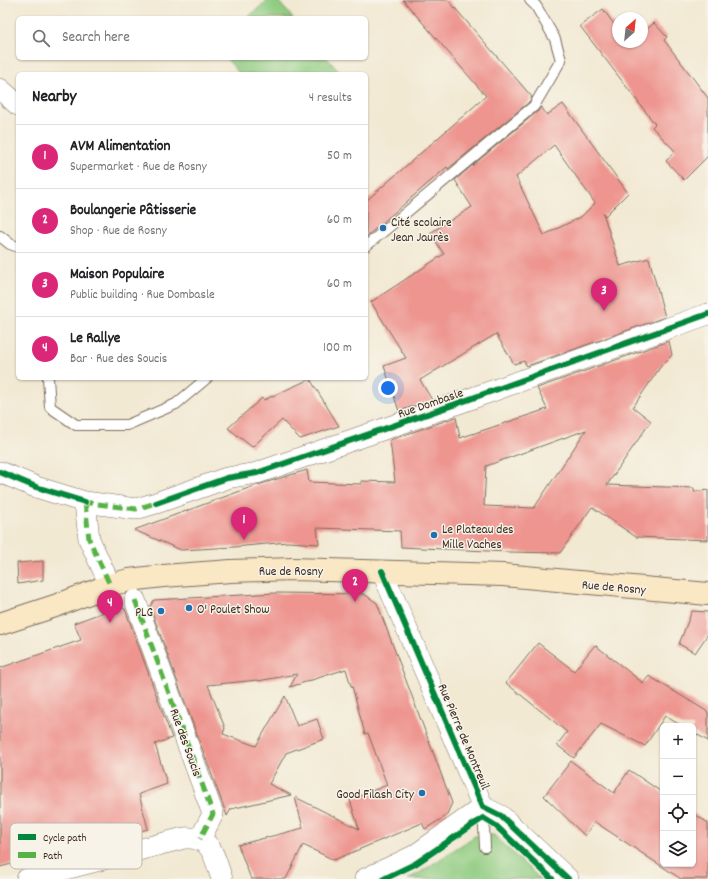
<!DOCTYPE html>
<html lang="en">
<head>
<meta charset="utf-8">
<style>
  body { margin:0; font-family:Dekko,sans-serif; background:#f6f6f6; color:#202124 }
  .controls { position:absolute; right:12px; bottom:12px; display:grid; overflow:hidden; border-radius:6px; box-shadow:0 1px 3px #0004 }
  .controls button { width:36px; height:36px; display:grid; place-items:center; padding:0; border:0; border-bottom:1px solid #e0e0e0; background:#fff; color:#202124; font:20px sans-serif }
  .compass { position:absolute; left:612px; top:12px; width:36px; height:36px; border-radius:50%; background:#fff; box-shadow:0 1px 3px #0004; rotate:27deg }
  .you { position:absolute; left:388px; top:388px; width:14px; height:14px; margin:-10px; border:3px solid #fff; border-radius:50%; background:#1a73e8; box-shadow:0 0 0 6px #1a73e833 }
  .badge { display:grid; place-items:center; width:26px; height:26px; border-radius:50%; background:#db2777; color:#fff; font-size:13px; font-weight:700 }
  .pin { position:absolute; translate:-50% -33px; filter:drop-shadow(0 1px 2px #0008) }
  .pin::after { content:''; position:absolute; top:21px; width:14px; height:12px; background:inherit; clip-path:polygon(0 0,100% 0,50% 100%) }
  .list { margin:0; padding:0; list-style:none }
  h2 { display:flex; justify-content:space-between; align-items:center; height:52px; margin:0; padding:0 16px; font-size:17px }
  h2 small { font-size:13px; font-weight:400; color:#757577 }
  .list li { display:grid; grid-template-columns:26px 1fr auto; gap:12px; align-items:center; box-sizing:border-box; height:64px; padding:0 16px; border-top:1px solid #e0e0e0 }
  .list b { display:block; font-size:15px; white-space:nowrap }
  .list p { margin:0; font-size:13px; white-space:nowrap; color:#757577 }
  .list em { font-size:13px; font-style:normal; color:#757577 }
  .icon { flex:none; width:22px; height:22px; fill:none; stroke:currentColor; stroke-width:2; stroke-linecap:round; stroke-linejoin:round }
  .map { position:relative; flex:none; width:708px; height:879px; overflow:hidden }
  .search { position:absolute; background:#fff; box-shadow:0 1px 3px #0004; left:16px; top:16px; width:352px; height:44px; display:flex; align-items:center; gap:10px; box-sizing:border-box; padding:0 14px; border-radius:6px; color:#757577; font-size:15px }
  .panel { position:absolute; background:#fff; box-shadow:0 1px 3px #0004; left:16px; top:72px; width:352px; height:308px; border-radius:6px }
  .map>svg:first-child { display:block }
  .green { fill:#90cc81; stroke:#667b50 }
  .building { fill:#ee9590; fill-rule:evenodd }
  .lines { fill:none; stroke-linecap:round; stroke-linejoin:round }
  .lane-casing { stroke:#7b6d5d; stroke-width:12 }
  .street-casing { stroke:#7b6d5d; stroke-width:22 }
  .secondary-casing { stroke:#7b6d5d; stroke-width:24 }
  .lane { stroke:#fff; stroke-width:10 }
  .street { stroke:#fff; stroke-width:21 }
  .secondary { stroke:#fae7c3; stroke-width:22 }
  .quiet { stroke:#57b245; stroke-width:5; stroke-dasharray:10 5; stroke-linecap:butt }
  .cycleway-casing { stroke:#f7f3e8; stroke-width:8 }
  .cycleway { stroke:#00873e; stroke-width:6 }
  .poi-dot { fill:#1f6fb2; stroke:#f7f3e8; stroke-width:1.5 }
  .labels { text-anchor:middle; stroke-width:3; stroke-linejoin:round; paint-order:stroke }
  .poi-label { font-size:13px; fill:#3b2a1e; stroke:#f7f3e8; text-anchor:start }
  .street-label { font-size:13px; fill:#3b2a1e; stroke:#f7f3e8 }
  .key { fill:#f7f3e8; stroke:#bfb7ab; stroke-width:1 }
  .key-label { font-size:11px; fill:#3b2a1e }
</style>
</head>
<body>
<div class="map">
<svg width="708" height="879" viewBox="0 0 708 879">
  <rect width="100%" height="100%" fill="#f7f3e8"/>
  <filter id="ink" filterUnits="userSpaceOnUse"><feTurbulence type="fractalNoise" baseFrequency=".025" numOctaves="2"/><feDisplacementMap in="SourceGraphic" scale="8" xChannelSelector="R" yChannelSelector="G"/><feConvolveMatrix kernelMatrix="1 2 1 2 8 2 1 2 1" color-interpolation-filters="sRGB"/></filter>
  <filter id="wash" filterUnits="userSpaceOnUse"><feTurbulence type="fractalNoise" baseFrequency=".012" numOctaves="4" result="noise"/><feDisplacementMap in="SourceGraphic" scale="16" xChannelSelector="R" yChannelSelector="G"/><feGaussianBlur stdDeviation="0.9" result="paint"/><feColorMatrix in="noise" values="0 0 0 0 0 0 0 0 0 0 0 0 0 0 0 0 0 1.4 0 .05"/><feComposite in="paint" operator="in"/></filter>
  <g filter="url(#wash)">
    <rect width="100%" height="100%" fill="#f2e9d3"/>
    <path class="green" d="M268 0H277L293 18H247Z
      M226 58H327L341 74H240Z
      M494 835 540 879H408L421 872 475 836Z"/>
    <g id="blocks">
      <path class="building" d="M403 0H448L532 97 529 102 448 169 447 167 366 237V201L486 96Z
        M603 9 618 30V42H627L628 43 630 42H642V33L654 23 667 37 664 40 708 98V156L684 180 666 161 675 151 652 127 655 124 580 26Z
        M563 104 628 193 605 216 603 213 620 266 649 258 665 317 527 366 524 361 514 364 496 334 420 380 432 400 399 411 384 366 406 358 371 302 444 254 430 233 472 207 455 180 538 111 541 107 547 115ZM554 145 595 203 581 217 544 235 516 177Z
        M669 341 672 355 661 366 633 407 651 421 607 485 694 488V492L708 490V540L636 537 592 507 560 553 509 552 401 547 400 531 317 528 319 544 288 542 234 547 181 550 134 530 254 486 261 484 307 470 309 482 361 484V481L395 482 390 440 456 417 460 438 547 409 537 388ZM586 430 534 508 484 506 486 466Z
        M310 379 339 426 300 439 282 420 252 447 228 428 262 398 264 400Z
        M43 561V580L18 584 17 563Z
        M276 593 364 594 377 603 452 803 446 816 425 829 422 823 334 860 303 845 286 879H251L238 845 303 828 295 797 359 829 350 800 387 785 368 733 365 734 352 686H351L346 669 290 687 297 674 258 681V680L208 685 225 728 223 734 256 746 285 696 297 726 317 719 324 739 286 753 269 784 291 795 231 809 227 816 150 607 154 600Z
        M120 606 125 609 172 738 155 744 167 784 139 794 148 829 0 867V668L81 640 74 623Z
        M692 611 708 612V634L695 653 679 644Z
        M538 643 574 671 595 645 643 683 649 676 708 712V741L693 732V726H682L665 716 645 746 601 724 574 758 557 745 567 732 506 683Z
        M571 761 614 793 629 770 663 793V864H693V813L708 823V879H681L595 822 585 836 544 796Z"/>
    </g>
  </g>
  <g filter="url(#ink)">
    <use href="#blocks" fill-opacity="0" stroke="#7b6d5d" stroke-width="1"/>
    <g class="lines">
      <defs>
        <path id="lane" d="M0 236 10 244 18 247
          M366 246 534 106 561 60 555 39 536 6 530 0
          M48 378 50 407 76 425H127L176 404 207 378
          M483 807 485 847"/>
        <path id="street" d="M0 89 18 105
          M0 472 36 487 85 502 136 509 156 503 227 478 257 473 453 405 708 314
          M85 502 89 539 110 585
          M382 571 483 807 501 816 568 879
          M135 600 213 814 200 839
          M27 879 184 838C213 836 214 857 222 879
          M365 879 414 856 483 807"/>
        <path id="secondary" d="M0 624 58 605 110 585 129 580 163 576 231 571 292 569 503 575 708 594"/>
      </defs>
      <use href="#lane" class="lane-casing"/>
      <use href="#street" class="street-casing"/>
      <use href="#secondary" class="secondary-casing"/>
      <use href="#lane" class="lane"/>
      <use href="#street" class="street"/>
      <use href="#secondary" class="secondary"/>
      <path class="quiet" d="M83 502 136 509 159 502
        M85 502 89 539 110 585
        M135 600 213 814 200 839"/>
      <defs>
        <path id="cycleway" d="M0 472 36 487 85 502
          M156 503 227 478 257 473 453 405 708 314
          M382 571 483 807 501 816 568 879
          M384 879 415 864 483 818 496 826 552 879"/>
      </defs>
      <use href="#cycleway" class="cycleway-casing"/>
      <use href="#cycleway" class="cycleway"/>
    </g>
  </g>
  <g class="poi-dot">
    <circle cx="383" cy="228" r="4"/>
    <circle cx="434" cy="535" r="4"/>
    <circle cx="189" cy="608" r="4"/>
    <circle cx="161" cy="611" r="4"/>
    <circle cx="422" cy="793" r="4"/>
  </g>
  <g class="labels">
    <g class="poi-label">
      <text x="391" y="226">Cité scolaire<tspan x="391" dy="15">Jean Jaurès</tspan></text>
      <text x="442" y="533">Le Plateau des<tspan x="442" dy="15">Mille Vaches</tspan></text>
      <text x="197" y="613">O' Poulet Show</text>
      <text x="153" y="616" text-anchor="end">PLG</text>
      <text x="414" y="798" text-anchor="end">Good Filash City</text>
    </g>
    <g class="street-label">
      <text transform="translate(430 402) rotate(-19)" y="5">Rue Dombasle</text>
      <text x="291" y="575">Rue de Rosny</text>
      <text transform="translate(614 586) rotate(5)" y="5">Rue de Rosny</text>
      <text transform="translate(465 736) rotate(67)" y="5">Rue Pierre de Montreuil</text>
      <text transform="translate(187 742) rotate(70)" y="5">Rue des Soucis</text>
    </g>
  </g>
  <rect x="10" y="823" width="132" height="46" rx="6" class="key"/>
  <rect x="18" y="834" width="18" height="6" fill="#00873e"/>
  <rect x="18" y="852" width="18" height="6" fill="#57b245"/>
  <g class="key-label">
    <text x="43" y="841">Cycle path</text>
    <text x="43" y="859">Path</text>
  </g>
</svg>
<div class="controls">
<button>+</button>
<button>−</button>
<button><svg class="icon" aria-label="locate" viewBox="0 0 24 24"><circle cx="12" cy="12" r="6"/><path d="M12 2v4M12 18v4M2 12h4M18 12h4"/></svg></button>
<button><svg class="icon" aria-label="layers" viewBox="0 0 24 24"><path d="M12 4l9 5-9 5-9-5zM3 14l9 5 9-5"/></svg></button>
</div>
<svg class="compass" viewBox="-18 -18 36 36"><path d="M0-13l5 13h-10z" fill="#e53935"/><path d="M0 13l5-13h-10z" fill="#757577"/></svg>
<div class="you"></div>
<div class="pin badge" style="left:244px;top:540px">1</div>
<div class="pin badge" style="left:355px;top:602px">2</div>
<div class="pin badge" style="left:604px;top:311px">3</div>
<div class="pin badge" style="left:110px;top:623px">4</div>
<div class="search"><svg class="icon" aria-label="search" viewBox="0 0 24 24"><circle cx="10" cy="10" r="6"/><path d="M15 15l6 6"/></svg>Search here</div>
<section class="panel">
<h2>Nearby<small>4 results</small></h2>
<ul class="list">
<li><span class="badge">1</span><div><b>AVM Alimentation</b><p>Supermarket · Rue de Rosny</p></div><em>50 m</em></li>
<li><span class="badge">2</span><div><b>Boulangerie Pâtisserie</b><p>Shop · Rue de Rosny</p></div><em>60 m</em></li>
<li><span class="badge">3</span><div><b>Maison Populaire</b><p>Public building · Rue Dombasle</p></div><em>60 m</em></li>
<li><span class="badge">4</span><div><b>Le Rallye</b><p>Bar · Rue des Soucis</p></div><em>100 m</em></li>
</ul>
</section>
</div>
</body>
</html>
